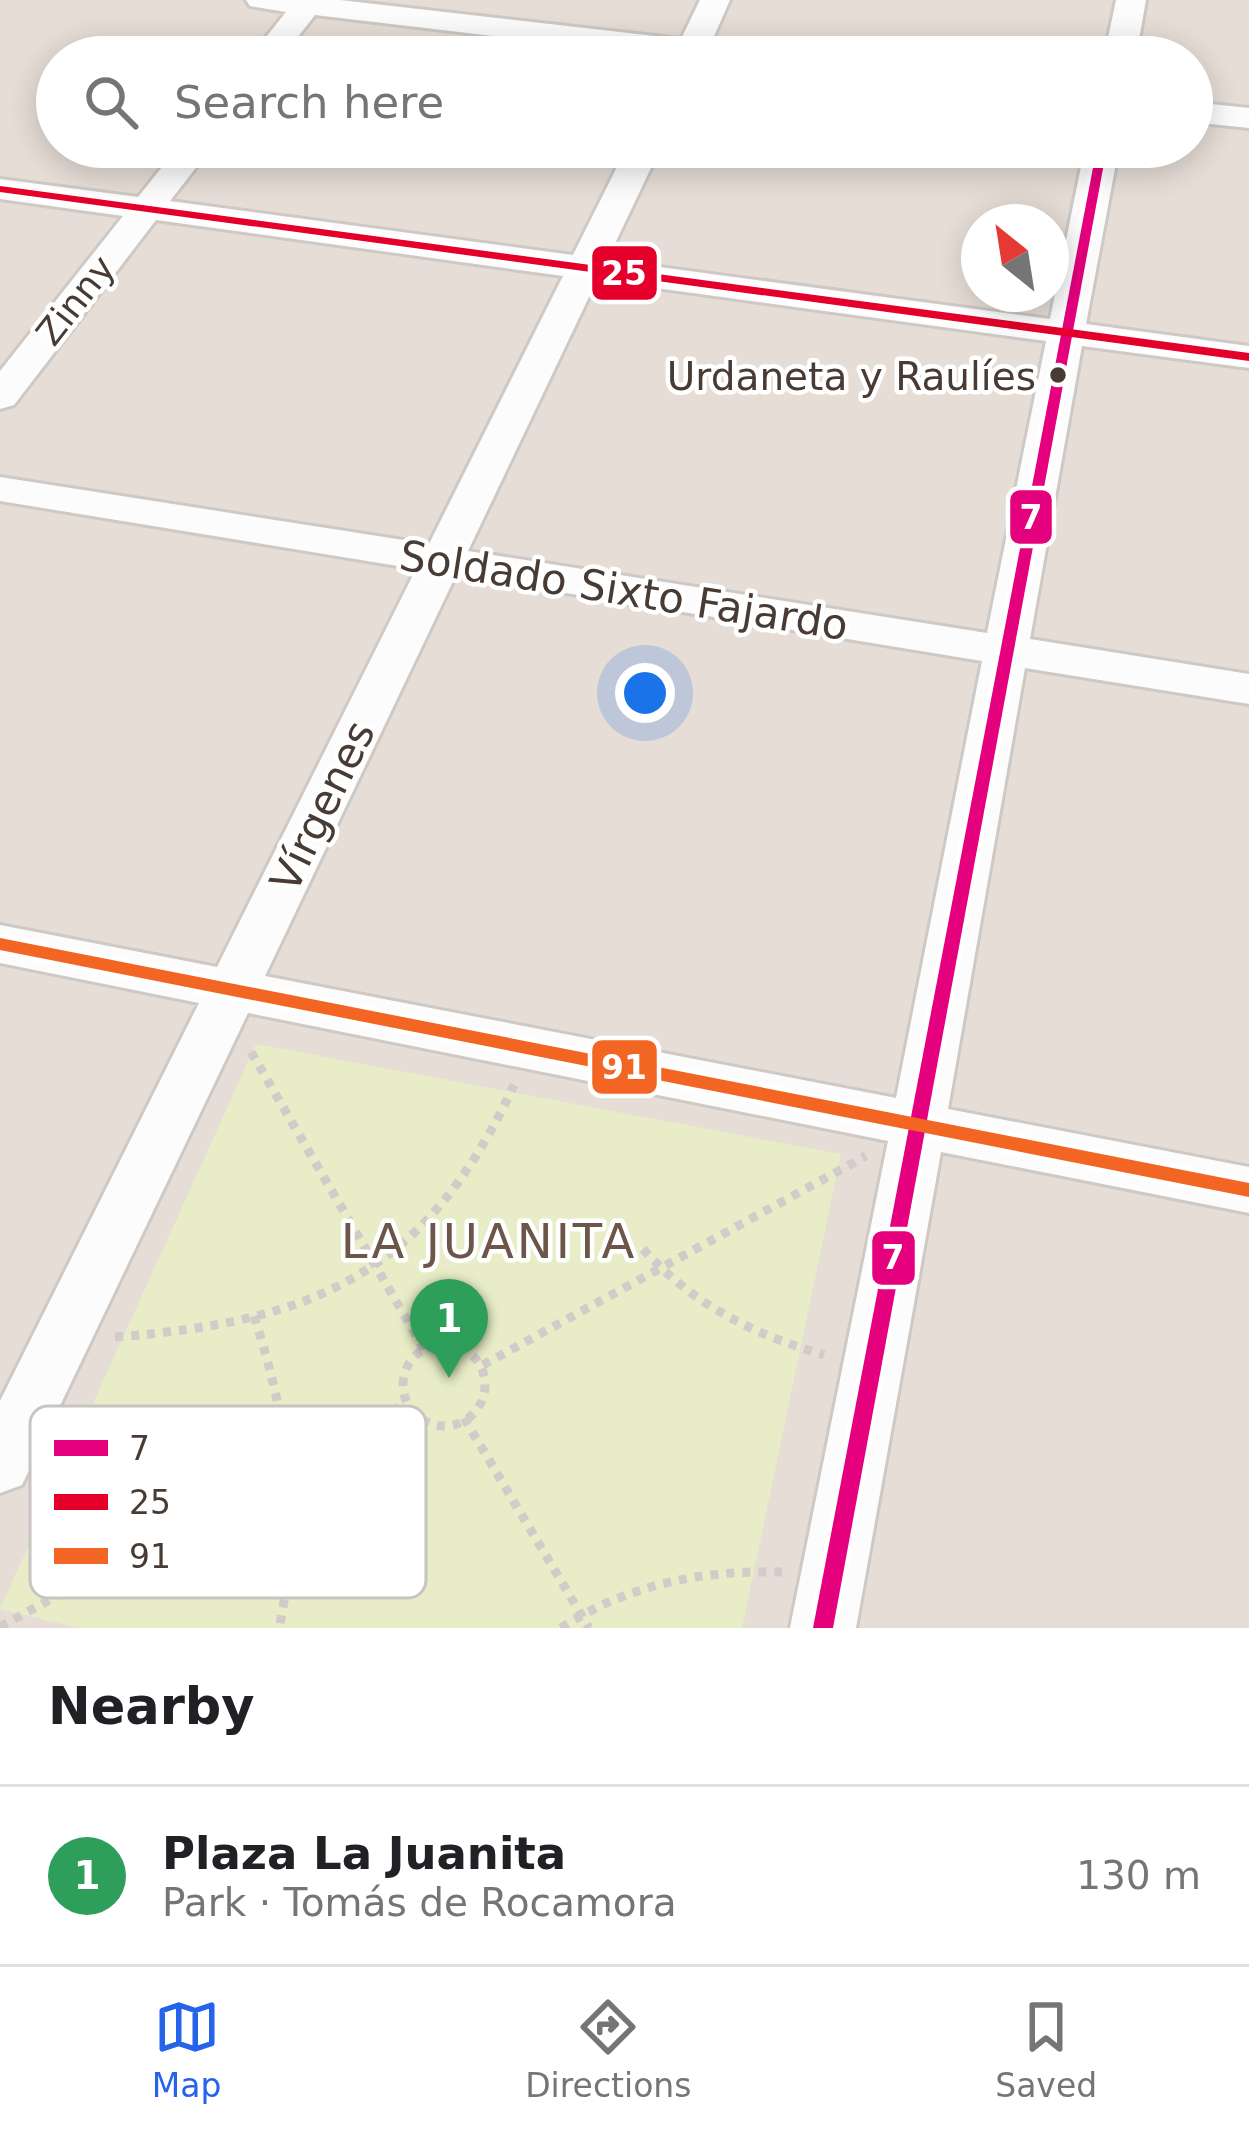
<!DOCTYPE html>
<html lang="en">
<head>
<meta charset="utf-8">
<style>
  body { margin:0; font-family:"DejaVu Sans",sans-serif; background:#f2f2f2; color:#202124 }
  .compass { position:absolute; left:961px; top:204px; width:108px; height:108px; border-radius:50%; background:#fff; box-shadow:0 6px 30px #0003; rotate:330deg }
  .you { position:absolute; left:645px; top:693px; width:42px; height:42px; margin:-30px; border:9px solid #fff; border-radius:50%; background:#1a73e8; box-shadow:0 0 0 18px #1a73e833 }
  .badge { display:grid; place-items:center; width:78px; height:78px; border-radius:50%; background:#2563eb; color:#fff; font-size:39px; font-weight:700 }
  .pin { position:absolute; translate:-50% -99px; filter:drop-shadow(0 3px 6px #0008) }
  .pin::after { content:''; position:absolute; top:63px; width:42px; height:36px; background:inherit; clip-path:polygon(0 0,100% 0,50% 100%) }
  .list { margin:0; padding:0; list-style:none }
  h2 { display:flex; justify-content:space-between; align-items:center; height:156px; margin:0; padding:0 48px; font-size:51px }
  h2 small { font-size:39px; font-weight:400; color:#757577 }
  .list li { display:grid; grid-template-columns:78px 1fr auto; gap:36px; align-items:center; box-sizing:border-box; height:180px; padding:0 48px; border-top:3px solid #e0e0e0 }
  .list b { display:block; font-size:45px; white-space:nowrap }
  .list p { margin:0; font-size:39px; white-space:nowrap; color:#757577 }
  .list em { font-size:39px; font-style:normal; color:#757577 }
  .icon { flex:none; width:66px; height:66px; fill:none; stroke:currentColor; stroke-width:2; stroke-linecap:round; stroke-linejoin:round }
  .map { position:relative; flex:none; width:1249px; height:1628px; overflow:hidden }
  .search { position:absolute; background:#fff; box-shadow:0 6px 30px #0003; left:36px; right:36px; top:36px; height:132px; display:flex; align-items:center; gap:30px; box-sizing:border-box; padding:0 42px; border-radius:66px; color:#757577; font-size:45px }
  .sheet { height:336px; background:#fff }
  nav { display:flex; justify-content:space-around; align-items:center; box-sizing:border-box; height:168px; border-top:3px solid #e0e0e0; background:#fff; font-size:33px; color:#757577 }
  nav a { display:grid; justify-items:center; gap:6px }
  nav .on { color:#2563eb }
  .map>svg:first-child { display:block }
  .residential { fill:#e6ddd6; fill-rule:evenodd }
  .green { fill:#e8edc7 }
  .lines { fill:none; stroke-linecap:round; stroke-linejoin:round }
  .street-casing { stroke:#cec9c5; stroke-width:6 }
  .path { stroke:#d2cbc9; stroke-width:9; stroke-dasharray:8 8; stroke-linecap:butt }
  .street { fill:#fdfcfc; fill-rule:evenodd }
  .bus-1-casing { stroke:#fff; stroke-width:9 }
  .bus-2-casing { stroke:#fff; stroke-width:9 }
  .bus-3-casing { stroke:#fff; stroke-width:9 }
  .bus-1 { fill:#e5007d; fill-rule:evenodd }
  .bus-2 { fill:#e4002b; fill-rule:evenodd }
  .bus-3 { fill:#f26522; fill-rule:evenodd }
  .bus-dot { fill:#483b34; stroke:#fff; stroke-width:4.5 }
  .labels { text-anchor:middle; stroke-width:9; stroke-linejoin:round; paint-order:stroke }
  .far-street-label { font-size:36px; fill:#483b34; stroke:#fff }
  .bus-label { font-size:39px; fill:#483b34; stroke:#fff; text-anchor:end }
  .street-label { font-size:42px; fill:#483b34; stroke:#fff }
  .quarter-label { font-size:48px; letter-spacing:3px; fill:#6c564a; stroke:#fff }
  .key { fill:#fff; stroke:#c8c4c2; stroke-width:3 }
  .key-label { font-size:33px; fill:#483b34 }
  .line-badge { stroke:#fff; stroke-width:4.5 }
  .badge-label { font-size:33px; text-anchor:middle; font-weight:bold; fill:#fff }
</style>
</head>
<body>
<div class="map">
<svg width="1249" height="1628" viewBox="0 0 1249 1628">
  <rect width="100%" height="100%" fill="#f2edea"/>
  <path class="residential" d="M0 0H1249V1628H0ZM57 57H1192V147H57ZM979 222H1051V294H979Z"/>
  <path class="green" d="M256 1044 841 1154 742 1628H79L0 1609Z"/>
  <g class="lines">
    <defs>
      <path id="street" d="M246 0H340L681 39 700 0H730L711 43 762 50 767 57H670L315 15 282 57H250L286 12 250 6Z
        M1116 0H1146L1136 57H1104Z
        M1192 102 1249 108V128L1192 122Z
        M178 147H212L170 201 573 255 627 147H661L607 260 1050 319 1085 147H1119L1086 324 1249 346V368L1082 346 1030 639 1249 674V704L1025 668 948 1109 1249 1167V1213L941 1152 856 1628H790L888 1141 248 1013 22 1485 0 1493V1401L199 1003 0 963V925L217 967 416 569 0 501V477L429 544 563 276 156 220 14 405 0 409V371L123 216 0 199V179L138 197ZM597 280 1046 341 987 633 468 551ZM456 575 982 661 896 1098 265 976Z"/>
    </defs>
    <use href="#street" class="street-casing"/>
    <path class="path" d="M251 1052 425 1351
      M643 1249C693 1305 753 1334 824 1355
      M254 1316C288 1420 302 1520 279 1628
      M115 1337C315 1322 427 1273 514 1085
      M403 1385a41 41 0 1 1 82 0a41 41 0 1 1-82 0Z
      M483 1365 866 1156
      M464 1418 589 1628
      M0 1627 405 1404
      M561 1628C628 1584 703 1570 782 1572"/>
    <use href="#street" class="street"/>
    <defs>
      <path id="bus-1" d="M1097 147H1107L833 1628H813Z"/>
      <path id="bus-2" d="M0 186 1249 353V361L0 192Z"/>
      <path id="bus-3" d="M0 938 1249 1183V1197L0 950Z"/>
    </defs>
    <use href="#bus-1" class="bus-1-casing"/>
    <use href="#bus-2" class="bus-2-casing"/>
    <use href="#bus-3" class="bus-3-casing"/>
    <use href="#bus-1" class="bus-1"/>
    <use href="#bus-2" class="bus-2"/>
    <use href="#bus-3" class="bus-3"/>
  </g>
  <circle class="bus-dot" cx="1058" cy="375" r="10"/>
  <g class="labels">
    <g class="far-street-label">
      <text transform="translate(75 300) rotate(-52)" y="13">Zinny</text>
    </g>
    <g class="bus-label">
      <text x="1036" y="390">Urdaneta y Raulíes</text>
    </g>
    <g class="street-label">
      <text transform="translate(624 590) rotate(9)" y="15">Soldado Sixto Fajardo</text>
      <text transform="translate(322 806) rotate(-64)" y="15">Vírgenes</text>
    </g>
    <g class="quarter-label">
      <text x="489" y="1258">LA JUANITA</text>
    </g>
  </g>
  <rect x="30" y="1406" width="396" height="192" rx="18" class="key"/>
  <rect x="54" y="1440" width="54" height="16" fill="#e5007d"/>
  <rect x="54" y="1494" width="54" height="16" fill="#e4002b"/>
  <rect x="54" y="1548" width="54" height="16" fill="#f26522"/>
  <g class="key-label">
    <text x="129" y="1460">7</text>
    <text x="129" y="1514">25</text>
    <text x="129" y="1568">91</text>
  </g>
  <g class="line-badge">
    <rect x="590" y="244" width="69" height="58" rx="12" fill="#e4002b"/>
    <rect x="1008" y="488" width="46" height="58" rx="12" fill="#e5007d"/>
    <rect x="590" y="1038" width="69" height="58" rx="12" fill="#f26522"/>
    <rect x="870" y="1229" width="47" height="58" rx="12" fill="#e5007d"/>
  </g>
  <g class="badge-label">
    <text x="624" y="285">25</text>
    <text x="1031" y="529">7</text>
    <text x="624" y="1079">91</text>
    <text x="893" y="1269">7</text>
  </g>
</svg>
<svg class="compass" viewBox="-18 -18 36 36"><path d="M0-13l5 13h-10z" fill="#e53935"/><path d="M0 13l5-13h-10z" fill="#757577"/></svg>
<div class="you"></div>
<div class="pin badge" style="left:449px;top:1378px;background:#2e9e5b">1</div>
<div class="search"><svg class="icon" aria-label="search" viewBox="0 0 24 24"><circle cx="10" cy="10" r="6"/><path d="M15 15l6 6"/></svg>Search here</div>
</div>
<section class="sheet">
<h2>Nearby<small></small></h2>
<ul class="list">
<li><span class="badge" style="background:#2e9e5b">1</span><div><b>Plaza La Juanita</b><p>Park · Tomás de Rocamora</p></div><em>130 m</em></li>
</ul>
</section>
<nav>
<a class="on"><svg class="icon" aria-label="map" viewBox="0 0 24 24"><path d="M3 6l6-2 6 2 6-2v14l-6 2-6-2-6 2zM9 4v14M15 6v14"/></svg>Map</a>
<a><svg class="icon" aria-label="directions" viewBox="0 0 24 24"><path d="M12 3l9 9-9 9-9-9zM9 14v-3h6M13 9l2 2-2 2"/></svg>Directions</a>
<a><svg class="icon" aria-label="saved" viewBox="0 0 24 24"><path d="M7 4h10v16l-5-4-5 4z"/></svg>Saved</a>
</nav>
</body>
</html>
